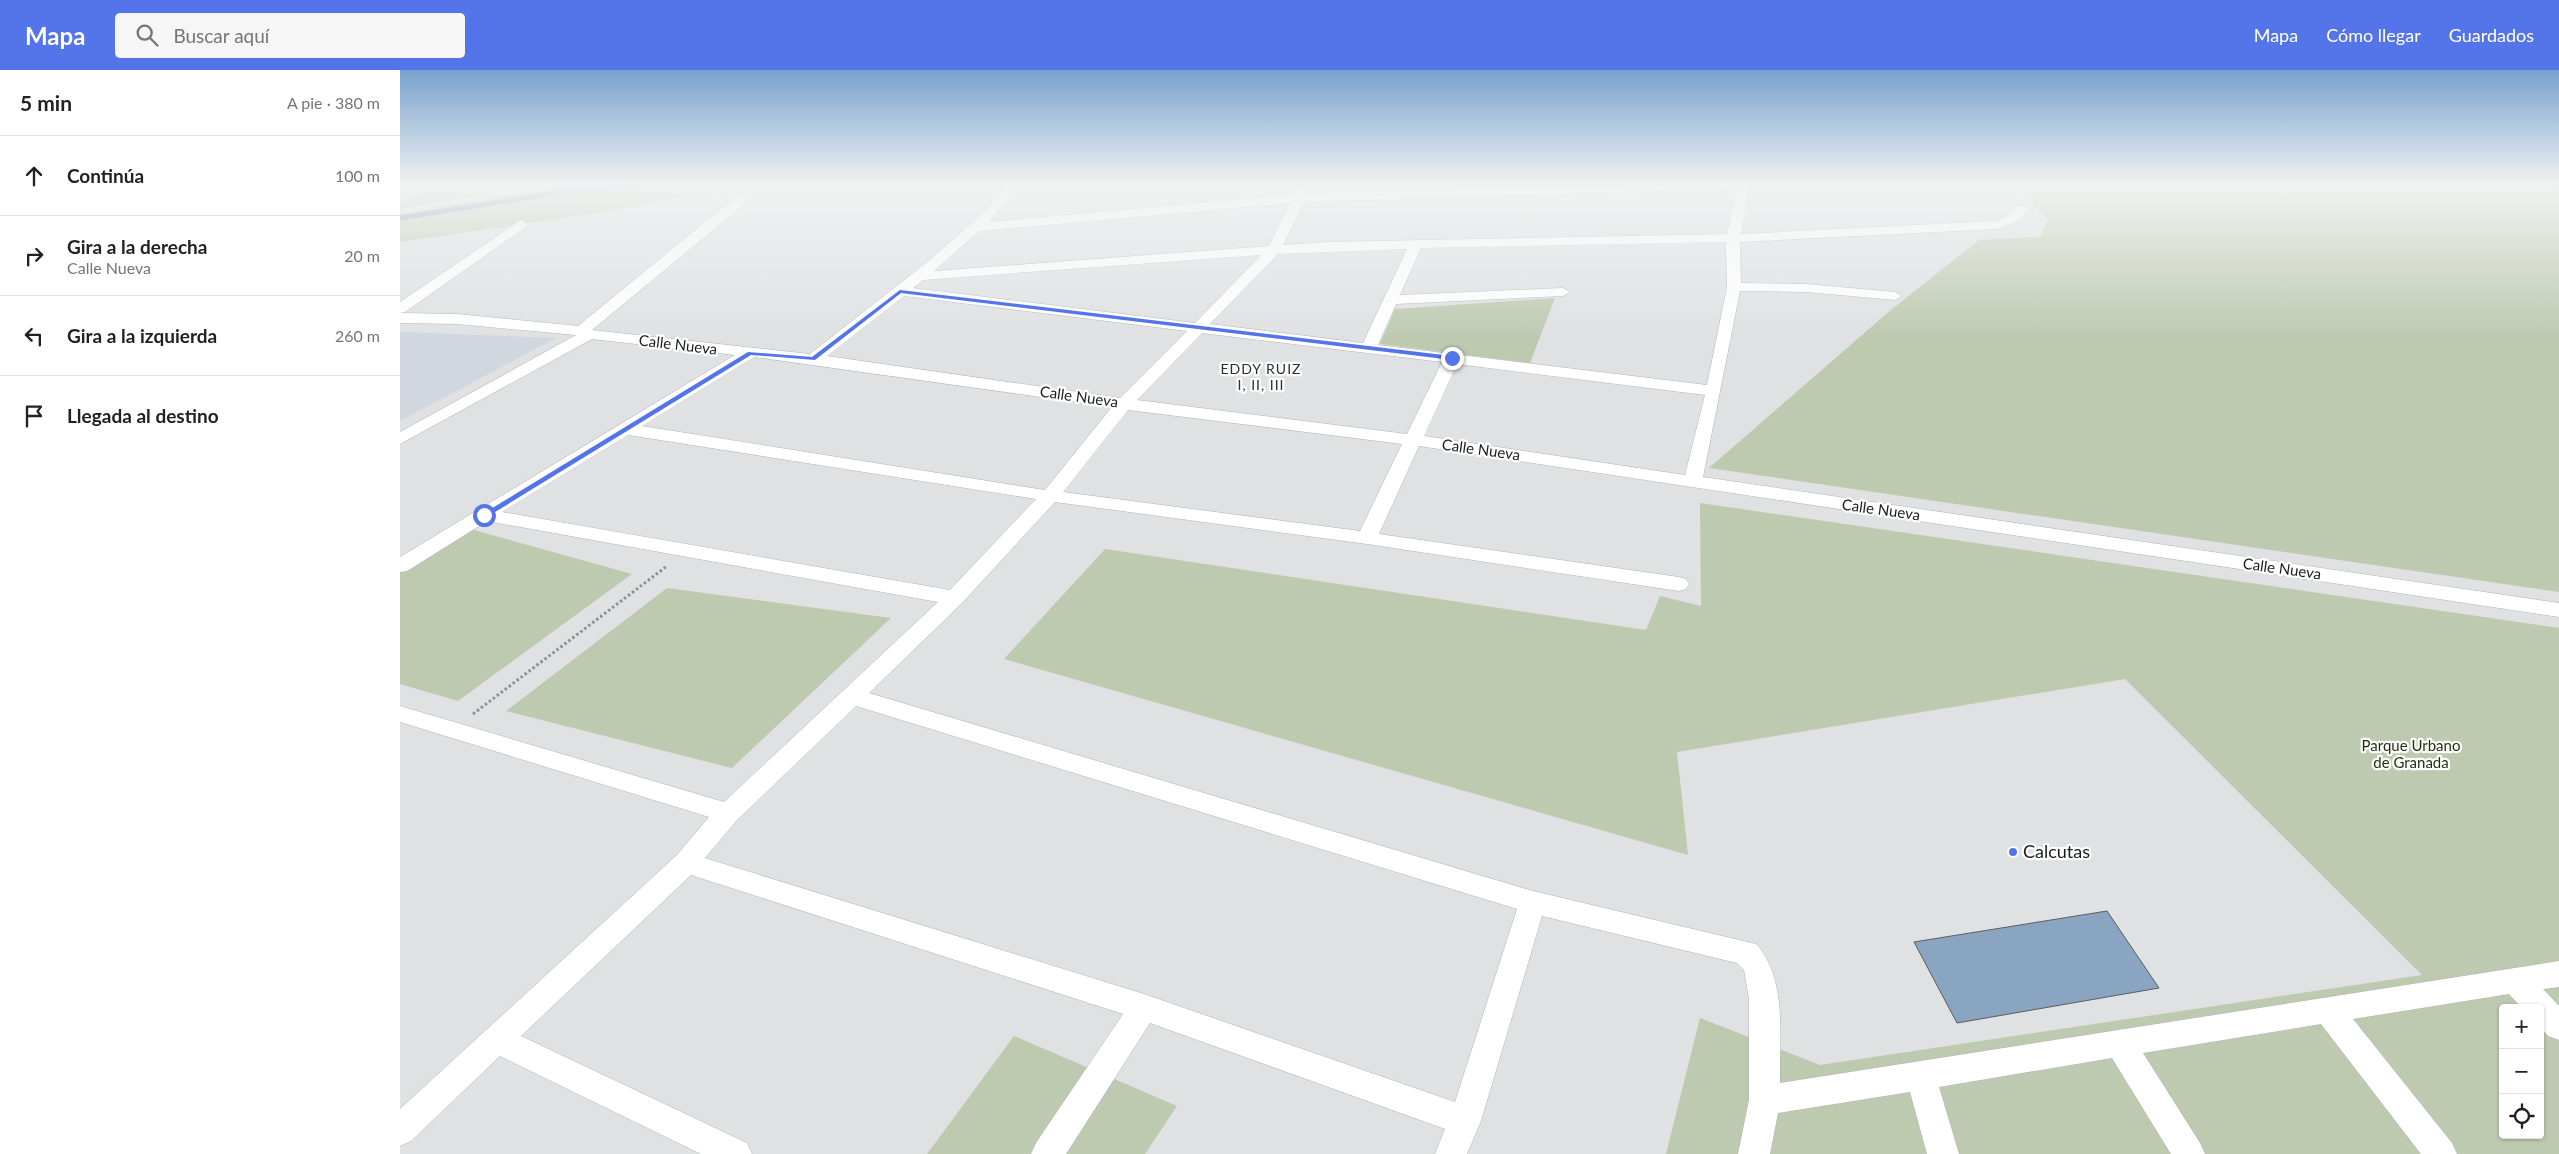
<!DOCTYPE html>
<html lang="es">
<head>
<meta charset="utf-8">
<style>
  body { margin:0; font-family:Lato,sans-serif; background:#f6f6f6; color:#202124 }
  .controls { position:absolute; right:15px; bottom:15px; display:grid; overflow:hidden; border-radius:5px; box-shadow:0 1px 4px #0004 }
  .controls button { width:45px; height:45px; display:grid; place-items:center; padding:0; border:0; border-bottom:1px solid #e0e0e0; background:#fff; color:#202124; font:25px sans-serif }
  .stop { position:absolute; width:15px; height:15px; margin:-11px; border:4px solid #5475e9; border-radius:50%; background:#fff }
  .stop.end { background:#5475e9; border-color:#fff; box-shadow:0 1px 5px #0008 }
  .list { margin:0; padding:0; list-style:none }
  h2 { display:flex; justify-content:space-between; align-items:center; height:65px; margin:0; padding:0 20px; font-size:21px }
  h2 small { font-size:16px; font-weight:400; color:#757577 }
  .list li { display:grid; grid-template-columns:32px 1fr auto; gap:15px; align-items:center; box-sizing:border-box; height:80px; padding:0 20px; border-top:1px solid #e0e0e0 }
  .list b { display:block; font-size:19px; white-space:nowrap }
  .list p { margin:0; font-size:16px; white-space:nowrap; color:#757577 }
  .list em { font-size:16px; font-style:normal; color:#757577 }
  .icon { flex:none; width:28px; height:28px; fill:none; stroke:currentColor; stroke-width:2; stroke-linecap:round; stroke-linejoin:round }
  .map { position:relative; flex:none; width:2159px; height:1084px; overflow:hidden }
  header { display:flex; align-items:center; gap:30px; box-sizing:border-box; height:70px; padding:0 25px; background:#5475e9; color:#fff }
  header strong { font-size:24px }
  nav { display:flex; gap:28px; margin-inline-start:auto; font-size:18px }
  .search { width:350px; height:45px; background:#f6f6f6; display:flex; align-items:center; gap:12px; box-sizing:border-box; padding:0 18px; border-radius:5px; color:#757577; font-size:19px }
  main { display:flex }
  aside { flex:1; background:#fff }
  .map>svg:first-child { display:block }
  .built { fill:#d0d7df }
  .green { fill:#bdcab0; fill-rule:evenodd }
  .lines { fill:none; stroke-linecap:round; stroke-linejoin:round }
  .stream { stroke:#718aa6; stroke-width:5 }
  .building { fill:#8aa5c2; stroke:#5b5d5f }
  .minor-casing { stroke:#b1b3b5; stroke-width:1 }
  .path { stroke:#8d8f91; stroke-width:3; stroke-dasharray:2.5 2.5; stroke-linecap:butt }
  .minor { fill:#fff; fill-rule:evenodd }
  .route { fill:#5475e9 }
  .poi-dot { fill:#5475e9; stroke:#fff; stroke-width:2 }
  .labels { text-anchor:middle; stroke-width:4.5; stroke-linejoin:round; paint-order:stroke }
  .far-neighbourhood-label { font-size:14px; letter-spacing:1px; fill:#2a2c2d; stroke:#fff }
  .street-label { font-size:15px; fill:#1a1b1c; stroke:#fff }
  .park-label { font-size:15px; fill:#1f2f07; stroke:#fff }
  .near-poi-label { font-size:18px; fill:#1a1b1c; stroke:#fff; text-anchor:start }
</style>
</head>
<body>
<header>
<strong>Mapa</strong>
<div class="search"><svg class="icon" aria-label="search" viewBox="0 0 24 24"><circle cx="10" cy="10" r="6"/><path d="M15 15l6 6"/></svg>Buscar aquí</div>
<nav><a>Mapa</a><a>Cómo llegar</a><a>Guardados</a></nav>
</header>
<main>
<aside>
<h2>5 min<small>A pie · 380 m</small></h2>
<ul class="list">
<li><svg class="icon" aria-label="ahead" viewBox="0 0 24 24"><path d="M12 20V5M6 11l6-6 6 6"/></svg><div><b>Continúa</b></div><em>100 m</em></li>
<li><svg class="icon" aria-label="right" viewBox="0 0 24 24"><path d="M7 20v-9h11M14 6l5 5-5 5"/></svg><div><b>Gira a la derecha</b><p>Calle Nueva</p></div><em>20 m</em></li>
<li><svg class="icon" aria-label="left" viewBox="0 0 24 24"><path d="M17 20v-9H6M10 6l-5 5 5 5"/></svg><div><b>Gira a la izquierda</b></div><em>260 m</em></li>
<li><svg class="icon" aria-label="arrive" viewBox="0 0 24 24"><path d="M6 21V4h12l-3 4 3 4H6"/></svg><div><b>Llegada al destino</b></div></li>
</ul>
</aside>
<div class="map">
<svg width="2159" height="1084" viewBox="0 0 2159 1084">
  <rect width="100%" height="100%" fill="#dfe1e3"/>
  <path class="built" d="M0 262 156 268 0 351Z"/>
  <path class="green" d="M39 115H151L91 123 0 139V131Z
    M381 115 282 126 212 141 0 172V144L112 124 177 116Z
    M1615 115H2159V522L1309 398 1492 239 1579 170 1640 167 1648 150Z
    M1155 228 1130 293 980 274 995 239Z
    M1300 433 2159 558V1084H1266L1300 948 1420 995 2022 905 1725 609 1277 682 1288 785 604 589 705 479 1246 560 1260 526 1301 536ZM2103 938H2140V1065H2103Z
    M70 459 232 504 58 631 0 614V501Z
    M267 518 491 548 332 698 106 641Z
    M614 966 777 1036 745 1084H527Z"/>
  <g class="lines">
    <path class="stream" d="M0 148 155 123 236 115"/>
  </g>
  <path class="building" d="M1707 841 1759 918 1557 953 1514 872Z"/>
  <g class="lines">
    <defs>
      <path id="minor" d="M608 115H620L589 152 893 125 896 115H908L906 124 1203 115H1329L1323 119 904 132 883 175 927 172 1327 164 1338 115H1350L1341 164 1595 151 1607 146 1617 136H1627L1628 139 1617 152 1597 159 1340 172 1341 213 1406 214 1495 222 1502 226 1495 230 1406 222 1340 221 1303 407 2159 533V547L1019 376 979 464 1279 507 1286 509 1289 514 1286 519 1279 521 967 474 655 432 562 533 469 623 1133 821 1356 874C1388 909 1379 968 1380 1013L2159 891V917L2143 919 2159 936V970L2148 966 2140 957V938H2122L2109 924 1953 949 2052 1073 2057 1084H2021L1921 954 1743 983 1800 1073 1805 1084H1771L1712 988 1539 1017 1559 1084H1527L1510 1022 1378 1043 1370 1084H1338L1349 1030V929L1344 900 1337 893 1142 846 1081 1051 1067 1084H1035L1045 1059 750 953 666 1084H631L636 1073 723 944 291 805 121 966 347 1073 352 1084H301L100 986 11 1071 0 1076V1039L277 785 309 747 0 652V636L324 732 538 532 87 451 7 501 0 502V487L335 285 192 269 0 374V362L176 265 57 254 0 253V232L121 150 128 154 126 157 5 242 0 243 57 244 178 256 337 126H347L348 129 347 132 192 260 410 284 526 193 578 148ZM890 133 869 176 534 201 579 161ZM1326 172 1327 217 1307 315 978 275 996 234 1163 226 1170 222 1163 218 1000 225 1021 178ZM1007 179 963 273 810 254 878 184ZM861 185 795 253 513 218 523 210ZM504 226 787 261 720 328 427 286ZM802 263 1042 292 1007 364 737 330ZM354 287 712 337 645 420 242 356ZM1057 294 1305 325 1285 405 1024 366ZM728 340 1002 374 960 461 663 422ZM228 365 636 429 550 520 102 442ZM456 636 1117 839 1055 1032 744 924 305 788 337 750Z"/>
    </defs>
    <use href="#minor" class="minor-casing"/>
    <path class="path" d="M73 644 267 496"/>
    <use href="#minor" class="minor"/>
  </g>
  <linearGradient id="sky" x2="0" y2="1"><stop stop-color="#78a3ce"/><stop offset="0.43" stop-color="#f1f2f2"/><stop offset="1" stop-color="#f1f2f2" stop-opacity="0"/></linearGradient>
  <rect width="2159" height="267" fill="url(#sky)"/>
  <path class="route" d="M500 220 1052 286 1055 288 1052 290 501 223 415 290 351 285 87 447 81 445 348 282 412 287Z"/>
  <circle class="poi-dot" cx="1613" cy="782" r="5"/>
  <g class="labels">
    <g class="far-neighbourhood-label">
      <text x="861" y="304">EDDY RUIZ<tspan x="861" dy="16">I, II, III</tspan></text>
    </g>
    <g class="street-label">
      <text transform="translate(278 275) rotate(7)" y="5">Calle Nueva</text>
      <text transform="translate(679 327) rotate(8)" y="5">Calle Nueva</text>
      <text transform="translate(1081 380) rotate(8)" y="5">Calle Nueva</text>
      <text transform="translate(1481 440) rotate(8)" y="5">Calle Nueva</text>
      <text transform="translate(1882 499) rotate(8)" y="5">Calle Nueva</text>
    </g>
    <g class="park-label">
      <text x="2011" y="681">Parque Urbano<tspan x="2011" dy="17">de Granada</tspan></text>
    </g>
    <g class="near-poi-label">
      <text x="1623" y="788">Calcutas</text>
    </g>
  </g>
</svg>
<div class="controls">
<button>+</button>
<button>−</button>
<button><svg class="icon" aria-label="locate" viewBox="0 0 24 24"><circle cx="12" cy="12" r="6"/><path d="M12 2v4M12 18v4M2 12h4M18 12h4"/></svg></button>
</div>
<div class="stop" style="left:84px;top:445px"></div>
<div class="stop end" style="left:1052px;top:288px"></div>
</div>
</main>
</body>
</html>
